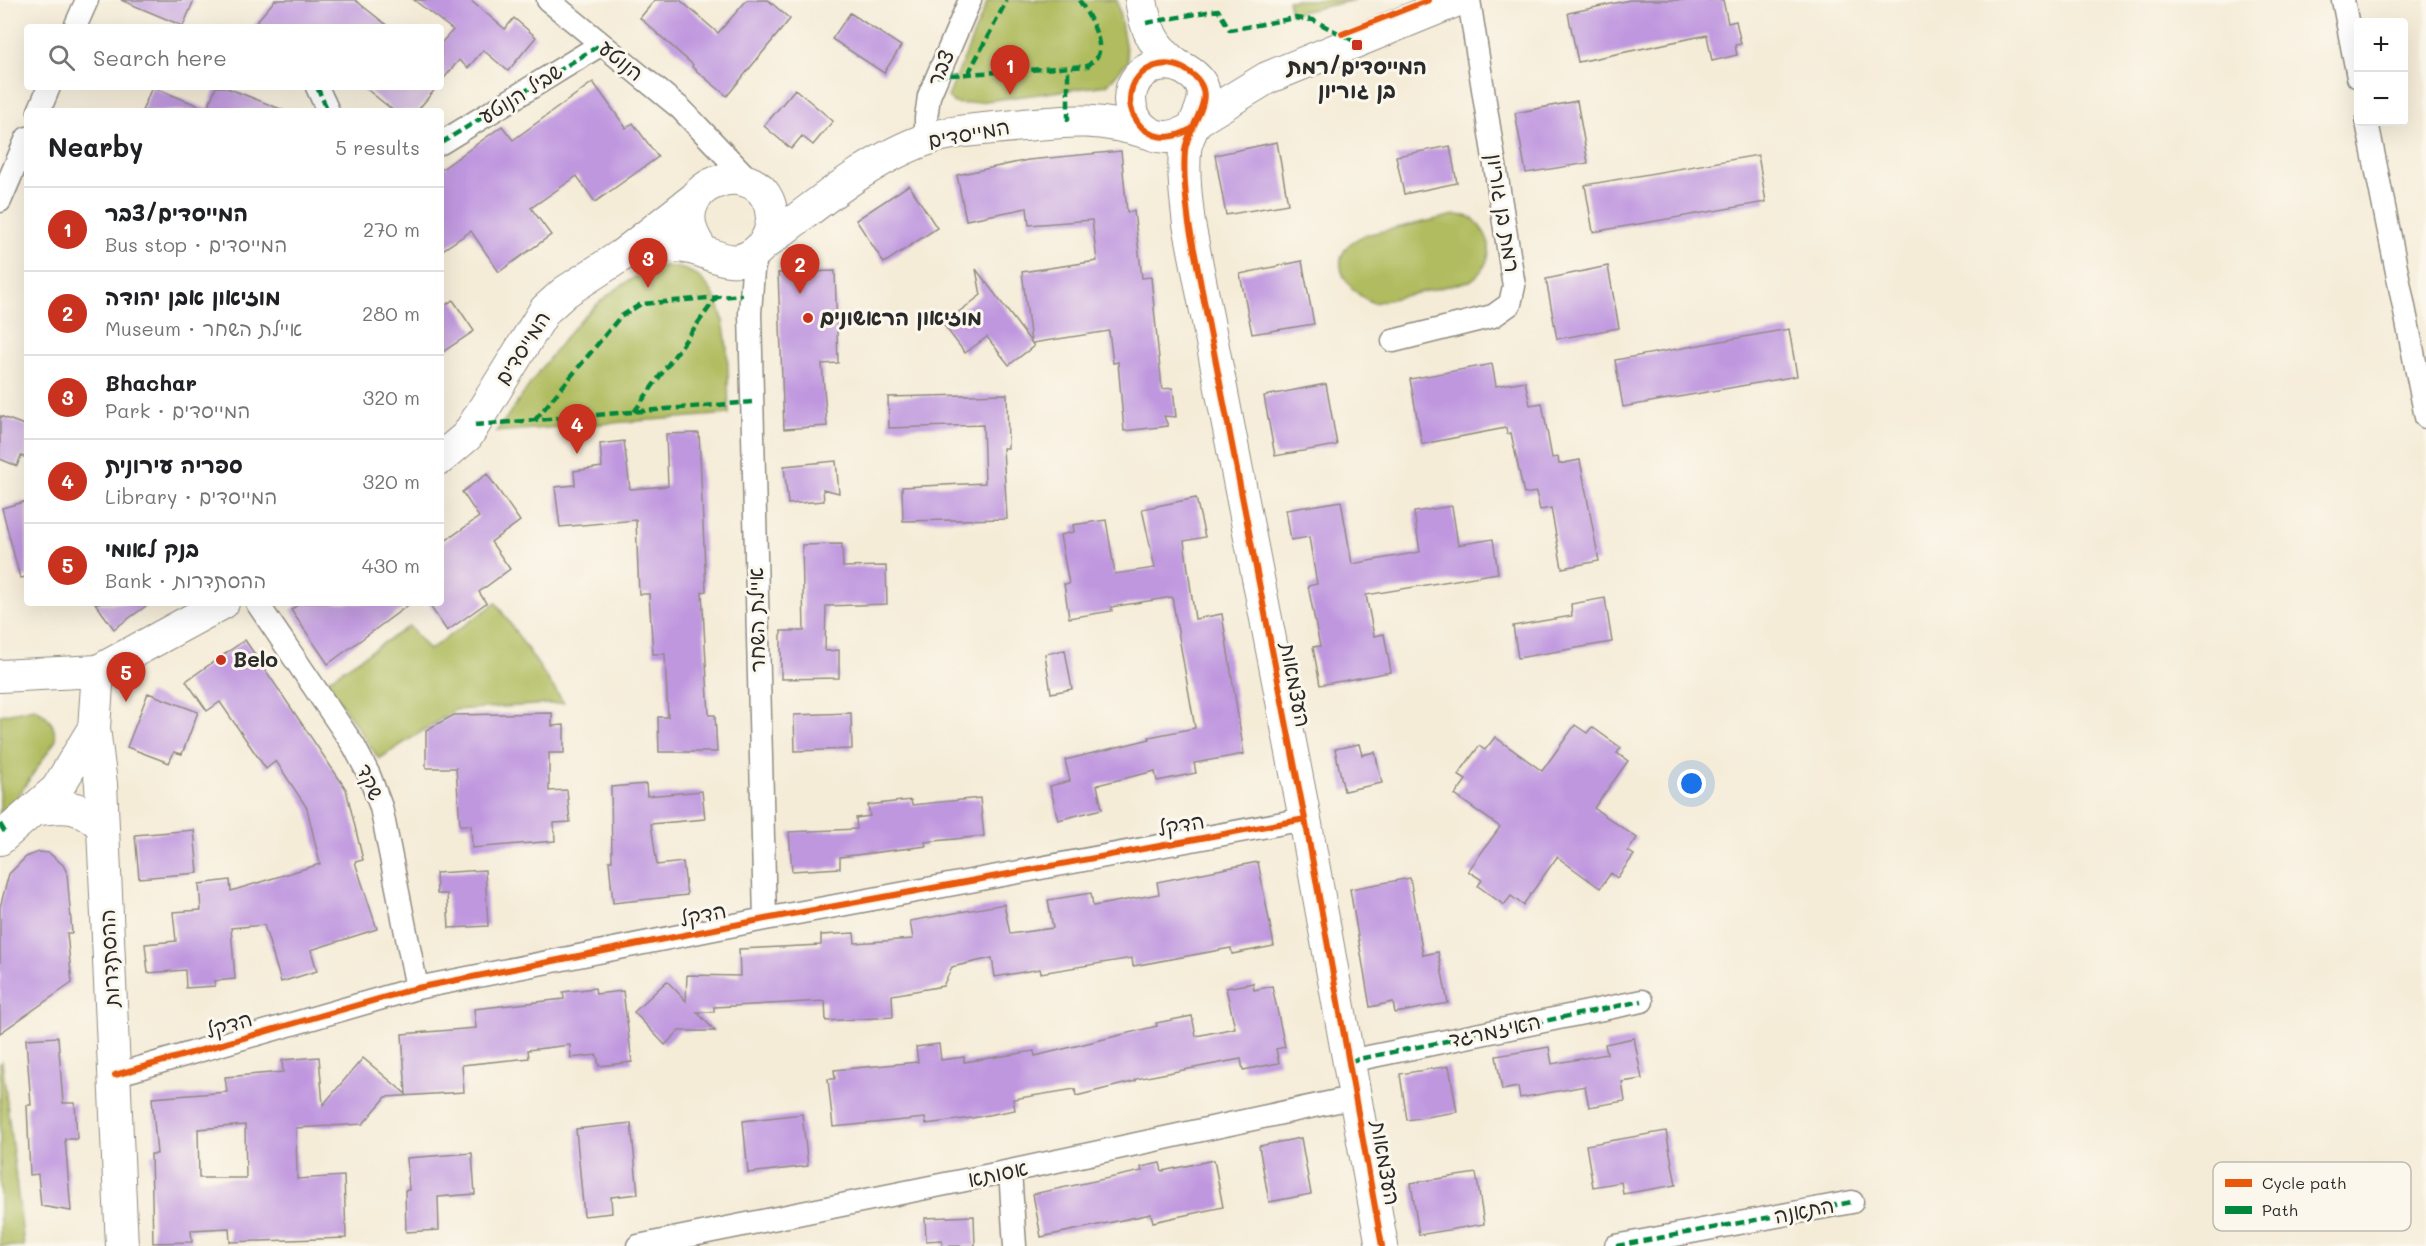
<!DOCTYPE html>
<html lang="en">
<head>
<meta charset="utf-8">
<style>
  body { margin:0; font-family:Mali,"Playpen Sans Hebrew",sans-serif; background:#f6f6f6; color:#202124 }
  .controls { position:absolute; right:18px; top:18px; display:grid; overflow:hidden; border-radius:6px; box-shadow:0 6px 24px #0002 }
  .controls button { width:54px; height:54px; display:grid; place-items:center; padding:0; border:0; border-bottom:2px solid #e0e0e0; background:#fff; color:#202124; font:30px sans-serif }
  .you { position:absolute; left:1692px; top:784px; width:21px; height:21px; margin:-15px; border:4px solid #fff; border-radius:50%; background:#1a73e8; box-shadow:0 0 0 9px #1a73e833 }
  .badge { display:grid; place-items:center; width:39px; height:39px; border-radius:50%; background:#c8321e; color:#fff; font-size:20px; font-weight:700 }
  .pin { position:absolute; translate:-50% -50px; filter:drop-shadow(0 2px 3px #0008) }
  .pin::after { content:''; position:absolute; top:32px; width:21px; height:18px; background:inherit; clip-path:polygon(0 0,100% 0,50% 100%) }
  .list { margin:0; padding:0; list-style:none }
  h2 { display:flex; justify-content:space-between; align-items:center; height:78px; margin:0; padding:0 24px; font-size:26px }
  h2 small { font-size:20px; font-weight:400; color:#757577 }
  .list li { display:grid; grid-template-columns:39px 1fr auto; gap:18px; align-items:center; box-sizing:border-box; height:84px; padding:0 24px; border-top:2px solid #e0e0e0 }
  .list b { display:block; font-size:22px; white-space:nowrap }
  .list p { margin:0; font-size:20px; white-space:nowrap; color:#757577 }
  .list em { font-size:20px; font-style:normal; color:#757577 }
  .icon { flex:none; width:33px; height:33px; fill:none; stroke:currentColor; stroke-width:2; stroke-linecap:round; stroke-linejoin:round }
  .map { position:relative; flex:none; width:2426px; height:1246px; overflow:hidden }
  .search { position:absolute; background:#fff; box-shadow:0 6px 24px #0002; left:24px; top:24px; width:420px; height:66px; display:flex; align-items:center; gap:15px; box-sizing:border-box; padding:0 21px; border-radius:6px; color:#757577; font-size:22px }
  .panel { position:absolute; background:#fff; box-shadow:0 6px 24px #0002; left:24px; top:108px; width:420px; height:498px; border-radius:6px }
  .map>svg:first-child { display:block }
  .green { fill:#b0bc5e; stroke:#6e7444; stroke-width:1.5 }
  .building { fill:#bf97df; fill-rule:evenodd }
  .lines { fill:none; stroke-linecap:round; stroke-linejoin:round }
  .street-casing { stroke:#908c82; stroke-width:25 }
  .secondary-casing { stroke:#908c82; stroke-width:34 }
  .street { stroke:#fff; stroke-width:22 }
  .secondary { stroke:#fff; stroke-width:32 }
  .quiet { stroke:#00873e; stroke-width:4.5; stroke-dasharray:9 4.5; stroke-linecap:butt }
  .cycleway-casing { stroke:#fbf7ec; stroke-width:10 }
  .cycleway { stroke:#e8590c; stroke-width:6 }
  .poi-dot { fill:#c8321e; stroke:#fbf7ec; stroke-width:2 }
  .labels { text-anchor:middle; stroke-width:6; stroke-linejoin:round; paint-order:stroke }
  .street-label { font-size:21px; fill:#2b2b2b; stroke:#fbf7ec }
  .poi-label { font-size:21px; font-weight:bold; fill:#2b2b2b; stroke:#fbf7ec; text-anchor:start }
  .key { fill:#fbf7ec; stroke:#bdbab2; stroke-width:1.5 }
  .key-label { font-size:16px; fill:#2b2b2b }
</style>
</head>
<body>
<div class="map">
<svg width="2426" height="1246" viewBox="0 0 2426 1246">
  <rect width="100%" height="100%" fill="#fbf7ec"/>
  <filter id="ink" filterUnits="userSpaceOnUse"><feTurbulence type="fractalNoise" baseFrequency=".0167" numOctaves="2"/><feDisplacementMap in="SourceGraphic" scale="12" xChannelSelector="R" yChannelSelector="G"/><feConvolveMatrix kernelMatrix="1 2 1 2 8 2 1 2 1" color-interpolation-filters="sRGB"/></filter>
  <filter id="wash" filterUnits="userSpaceOnUse"><feTurbulence type="fractalNoise" baseFrequency=".008" numOctaves="4" result="noise"/><feDisplacementMap in="SourceGraphic" scale="24" xChannelSelector="R" yChannelSelector="G"/><feGaussianBlur stdDeviation="1.35" result="paint"/><feColorMatrix in="noise" values="0 0 0 0 0 0 0 0 0 0 0 0 0 0 0 0 0 1.4 0 .05"/><feComposite in="paint" operator="in"/></filter>
  <g filter="url(#wash)">
    <rect width="100%" height="100%" fill="#f5ecd8"/>
    <path class="green" d="M988 0H1117L1128 61 1107 85 963 104 954 103 948 97Z
      M1288 0H1354L1291 14Z
      M1455 215C1459 216 1465 215 1469 217 1476 219 1479 225 1483 231 1496 249 1487 270 1470 281L1374 303C1354 295 1330 271 1346 248 1350 242 1359 238 1365 235Z
      M660 266C738 264 726 361 729 414L496 432C542 370 584 293 660 266Z
      M496 603 564 703 455 710 379 759 326 681 409 626 429 650Z
      M34 708C47 714 55 724 56 740L18 796 0 816V715Z
      M2 1061 24 1246H0V1063Z"/>
    <g id="blocks">
      <path class="building" d="M121 0H194L183 26Z
        M275 0H355L389 27H252Z
        M414 0H470L505 29 514 18 536 37 508 71 483 50 468 68 459 60 441 82V43L453 30Z
        M655 0H680L718 33 747 0H768L790 19 727 96 692 67 693 65 640 18Z
        M1630 0H1723L1728 23 1736 21 1741 44 1735 45 1737 55 1712 61 1707 35 1578 62 1568 13Z
        M850 13 901 46 884 73 832 39Z
        M593 82 626 128 633 123 658 157 595 202 577 176 531 208 551 235 499 272 471 231 441 251V170L502 126 513 140Z
        M152 87 207 109 216 87H225L283 110 142 111Z
        M364 87H437L417 111H394Z
        M795 89 833 121 813 145 802 136 791 149 764 126Z
        M1577 101 1588 163 1526 173 1515 113Z
        M1277 142 1288 204 1226 215 1215 155Z
        M1450 146 1457 183 1404 194 1396 156Z
        M1121 151 1127 212 1134 211 1142 278 1151 277 1162 389 1173 388 1176 417 1164 416 1168 426 1124 431 1118 362 1113 363 1109 331 1032 343 1034 346 1009 365 987 337 965 353 943 324 981 295 976 269 1031 342 1022 272 1097 261 1092 220 1029 225 1027 208 966 220 957 175 1028 160Z
        M1758 155 1766 202 1593 232 1585 185Z
        M909 185 937 228 884 263 856 220Z
        M1302 261 1314 324 1252 334 1240 274Z
        M1608 266 1619 328 1557 339 1546 279Z
        M835 271 838 363 822 364 827 426 784 429 778 273Z
        M453 300 474 331 441 353V308Z
        M1789 329 1797 376 1623 407 1615 360Z
        M1492 364 1496 386 1525 381 1530 405 1542 403 1552 458 1558 457 1559 464 1580 460 1599 561 1562 568 1551 508 1540 510 1536 492 1524 494 1511 433 1507 434 1506 428 1422 444 1410 379Z
        M1326 384 1337 445 1275 456 1264 396Z
        M1007 394 1008 448H1003L1007 519 903 521 902 487 985 483 983 425 889 428 888 397Z
        M0 416 27 426V458L21 456 17 466 0 459Z
        M699 433 706 591 702 592 709 715H715L717 752H659L658 717H668L665 654H653L649 594H639L636 520 560 527 555 487 575 485 574 471 602 467 600 444 624 441 630 489 668 486 666 434Z
        M836 461 839 493 823 489 824 501 788 504 784 466Z
        M487 474 520 521 491 542 510 569 479 592 486 603 447 631 428 603H441V544L479 517 462 492Z
        M1196 498 1205 537 1184 541 1195 619 1222 614 1244 754 1194 763 1196 773 1157 781 1155 771 1097 785 1102 809 1058 820 1050 786 1070 781 1065 760 1150 739 1149 737 1195 728 1172 597 1111 607 1112 611 1069 618 1064 584H1069L1060 535 1074 532 1073 525 1106 520 1115 574 1155 568 1142 509Z
        M27 501V577L20 578 2 508Z
        M1341 501 1352 564 1420 552 1414 512 1452 506 1458 545 1493 539 1498 573 1366 595 1374 636 1384 634 1391 672 1320 685 1313 647 1320 646 1308 586 1317 584 1309 537 1291 540 1286 510Z
        M842 544 843 567 886 566 887 604 826 606 825 651 839 650V678L781 679V631H804L802 545Z
        M1605 598 1612 642 1518 658 1513 626 1572 616 1571 604Z
        M95 603H150L114 629Z
        M300 603H411L328 664 291 610Z
        M245 640 346 789 363 860 355 862 377 929 311 950 317 971 281 982 264 925 231 928 235 979 214 981 215 986 186 988 185 970 148 973 145 944 176 941 173 912 201 910 199 884 230 880 231 891 320 864 307 808 276 761 266 769 220 702 207 711 186 681Z
        M1065 650 1072 689 1051 693 1045 654Z
        M148 693 198 712 182 754 174 752 169 763 127 747Z
        M552 713V726L564 725V753H549V791L567 790 570 822 554 823 555 841 472 848 471 825H460L456 768H426V730L454 715Z
        M851 713 852 749 795 751 794 715Z
        M1575 725 1587 733 1592 727 1621 748 1617 753 1628 761 1594 808 1637 838 1628 851 1634 855 1617 878 1611 873 1600 888 1557 857 1523 905 1511 896 1504 905 1478 886 1482 880 1468 871 1500 827 1455 795 1466 780 1458 775 1479 746 1485 750 1495 737 1542 771Z
        M1359 744 1362 755 1375 752 1382 783 1344 791 1335 749Z
        M646 784 647 796 702 791 705 819 651 824 657 865 683 862 687 895 613 903 609 861H612L611 787Z
        M980 798 984 836 925 842 926 846 840 857V868L792 871 789 832 857 829 856 818 870 816 868 805 911 800 912 805Z
        M194 830 198 873 139 878 135 835Z
        M39 852 49 853 63 865 67 873 72 933H67L72 983 0 1033V907L9 874 26 857Z
        M1258 862 1274 946 1232 954 1231 948 1133 966 1132 958 1041 973 1040 969 995 977 992 958 952 967 943 986 892 995 893 1017 826 1021 825 1001 714 1007V1012H697L715 1031H679L665 1045 634 1012 667 981 686 1001 687 975 740 976 739 949 821 945V935L854 933 855 943 913 939 910 921 1004 904 1010 934 1053 928 1048 900 1091 893 1093 906 1159 894 1157 882Z
        M485 870 488 926 449 928 447 894H437L436 873Z
        M1410 878 1423 955 1438 952 1448 1003 1395 1013 1393 1002 1370 1007 1350 889Z
        M1253 983 1254 990 1272 986 1285 1047 1276 1049 1279 1063 1243 1070 1241 1059 1136 1079V1081L1076 1096 1075 1089 1013 1099 1015 1110 972 1118 926 1124 925 1118 833 1127 828 1079H835L834 1070 918 1062 916 1047 939 1044 941 1060 964 1057V1062L1034 1051 1035 1056 1157 1026 1156 1023 1192 1016 1196 1036 1235 1028 1226 988Z
        M595 988 596 994 623 991 632 1062 599 1066 597 1055 571 1058 570 1045 528 1050 529 1058 462 1065 464 1092 386 1097 363 1124 296 1128 297 1179 344 1176 346 1238 230 1242 229 1228 191 1230 192 1242 153 1243 151 1154H157L152 1098 227 1092 225 1077 283 1072 282 1060 319 1057 323 1105 363 1058 406 1094 402 1034 476 1028 474 1009 564 999 563 992ZM245 1125 246 1178H199L198 1129Z
        M58 1037 63 1103H75L77 1139H65L71 1211 41 1206 38 1174 30 1175 27 1105H31L26 1039Z
        M1634 1038 1642 1079 1622 1082 1625 1101 1589 1107 1585 1086 1520 1098 1518 1087 1502 1090 1496 1056 1549 1047 1552 1064 1607 1054 1605 1044Z
        M1449 1066 1457 1112 1407 1120 1400 1074Z
        M802 1114 808 1166 748 1173 743 1121Z
        M631 1123 638 1194 611 1197 612 1213 584 1216 576 1129Z
        M1666 1131 1676 1185 1623 1194 1621 1182 1593 1187 1586 1145Z
        M1301 1138 1311 1194 1269 1202 1259 1146Z
        M472 1153 475 1194 438 1197 439 1230 406 1232 405 1190H409L407 1158Z
        M1214 1160 1223 1207 1153 1222 1151 1214 1041 1237 1033 1194 1142 1171 1141 1167 1160 1163 1162 1171Z
        M1476 1173 1484 1224 1419 1235 1411 1183Z
        M974 1216 975 1246H942V1240L926 1241 925 1218Z"/>
    </g>
  </g>
  <g filter="url(#ink)">
    <use href="#blocks" fill-opacity="0" stroke="#908c82" stroke-width="1.5"/>
    <g class="lines">
      <defs>
        <path id="street" d="M548 0 680 108 754 185
          M2343 0 2358 77
          M75 27 87 0
          M317 87 328 111
          M39 111 49 87
          M2367 122 2426 417
          M926 139V118L929 96 970 0
          M441 143 600 45
          M0 201 27 138
          M759 249 753 270 750 313 765 919
          M1393 341 1493 316 1510 304 1514 286 1469 0
          M257 603 354 746 369 775 381 807 417 988
          M1349 1061 1642 1001
          M115 1075 417 988 765 919 1305 819
          M1010 1171 1015 1246
          M638 1246 1010 1171 1356 1097
          M1616 1246 1852 1202"/>
        <path id="secondary" d="M1141 0C1146 30 1153 47 1178 66
          M1198 120 1267 78 1458 0
          M1189 130C1136 160 1106 83 1155 66 1165 63 1177 64 1186 70 1225 93 1188 123 1185 150 1183 175 1186 199 1189 224L1305 819 1382 1246
          M763 245C813 208 870 158 928 139 958 129 992 129 1023 125 1075 120 1098 118 1149 133
          M631 253C648 247 666 244 685 247 714 251 734 275 761 247 768 239 772 228 772 217 767 147 652 183 702 250
          M441 458 467 436 545 310 565 292 622 255 695 198
          M98 671 94 728 101 784 122 1246
          M0 676 98 671 223 603
          M34 810C63 805 83 804 103 828
          M0 839 57 789 94 728"/>
      </defs>
      <use href="#street" class="street-casing"/>
      <use href="#secondary" class="secondary-casing"/>
      <use href="#street" class="street"/>
      <use href="#secondary" class="secondary"/>
      <path class="quiet" d="M1146 23 1218 10 1230 30 1295 18 1313 20 1356 42
        M968 74 1007 0
        M937 76 1088 66C1091 62 1096 59 1098 55 1104 41 1087 12 1079 0
        M317 87 328 111
        M1068 121V67
        M441 143 600 45
        M634 412 716 298
        M535 420 620 317 641 304 742 295
        M475 425 752 402
        M0 824 6 834
        M1349 1061 1642 1001
        M1616 1246 1852 1202"/>
      <defs>
        <path id="cycleway" d="M1342 34 1429 0
          M1189 130C1136 160 1106 83 1155 66 1165 63 1177 64 1186 70 1225 93 1188 123 1185 150 1183 175 1186 199 1189 224L1305 819 1382 1246
          M115 1075 417 988 765 919 1305 819"/>
      </defs>
      <use href="#cycleway" class="cycleway-casing"/>
      <use href="#cycleway" class="cycleway"/>
    </g>
  </g>
  <g class="poi-dot">
    <rect x="1351" y="39" width="12" height="12" rx="3"/>
    <circle cx="808" cy="318" r="6"/>
    <circle cx="221" cy="660" r="6"/>
  </g>
  <g class="labels">
    <g class="street-label">
      <text transform="translate(621 61) rotate(39)" y="7">הנוטע</text>
      <text transform="translate(941 68) rotate(-67)" y="7">צבר</text>
      <text transform="translate(521 94) rotate(-32)" y="7">שביל הנוטע</text>
      <text transform="translate(969 134) rotate(-10)" y="7">המייסדים</text>
      <text transform="translate(1503 213) rotate(81)" y="7">רמת בן גוריון</text>
      <text transform="translate(523 348) rotate(-57)" y="7">המייסדים</text>
      <text transform="translate(757 620) rotate(-91)" y="7">איילת השחר</text>
      <text transform="translate(1295 685) rotate(79)" y="7">העצמאות</text>
      <text transform="translate(370 782) rotate(67)" y="7">שקד</text>
      <text transform="translate(1181 825) rotate(-10)" y="7">הדקל</text>
      <text transform="translate(703 915) rotate(-11)" y="7">הדקל</text>
      <text transform="translate(110 958) rotate(-93)" y="7">ההסתדרות</text>
      <text transform="translate(229 1025) rotate(-16)" y="7">הדקל</text>
      <text transform="translate(1495 1031) rotate(-12)" y="7">האיזמרגד</text>
      <text transform="translate(1385 1163) rotate(80)" y="7">העצמאות</text>
      <text transform="translate(998 1174) rotate(-12)" y="7">אסותא</text>
      <text transform="translate(1804 1211) rotate(-11)" y="7">התאנה</text>
    </g>
    <g class="poi-label">
      <text x="1357" y="74" text-anchor="middle">המייסדים/רמת<tspan x="1357" dy="24">בן גוריון</tspan></text>
      <text x="820" y="325">מוזיאון הראשונים</text>
      <text x="233" y="667">Belo</text>
    </g>
  </g>
  <rect x="2213" y="1162" width="198" height="69" rx="9" class="key"/>
  <rect x="2225" y="1179" width="27" height="8" fill="#e8590c"/>
  <rect x="2225" y="1206" width="27" height="8" fill="#00873e"/>
  <g class="key-label">
    <text x="2262" y="1189">Cycle path</text>
    <text x="2262" y="1216">Path</text>
  </g>
</svg>
<div class="controls">
<button>+</button>
<button>−</button>
</div>
<div class="you"></div>
<div class="pin badge" style="left:1010px;top:95px">1</div>
<div class="pin badge" style="left:800px;top:294px">2</div>
<div class="pin badge" style="left:648px;top:288px">3</div>
<div class="pin badge" style="left:577px;top:454px">4</div>
<div class="pin badge" style="left:126px;top:702px">5</div>
<div class="search"><svg class="icon" aria-label="search" viewBox="0 0 24 24"><circle cx="10" cy="10" r="6"/><path d="M15 15l6 6"/></svg>Search here</div>
<section class="panel">
<h2>Nearby<small>5 results</small></h2>
<ul class="list">
<li><span class="badge">1</span><div><b>המייסדים/צבר</b><p>Bus stop · המייסדים</p></div><em>270 m</em></li>
<li><span class="badge">2</span><div><b>מוזיאון אבן יהודה</b><p>Museum · איילת השחר</p></div><em>280 m</em></li>
<li><span class="badge">3</span><div><b>Bhachar</b><p>Park · המייסדים</p></div><em>320 m</em></li>
<li><span class="badge">4</span><div><b>ספריה עירונית</b><p>Library · המייסדים</p></div><em>320 m</em></li>
<li><span class="badge">5</span><div><b>בנק לאומי</b><p>Bank · ההסתדרות</p></div><em>430 m</em></li>
</ul>
</section>
</div>
</body>
</html>
